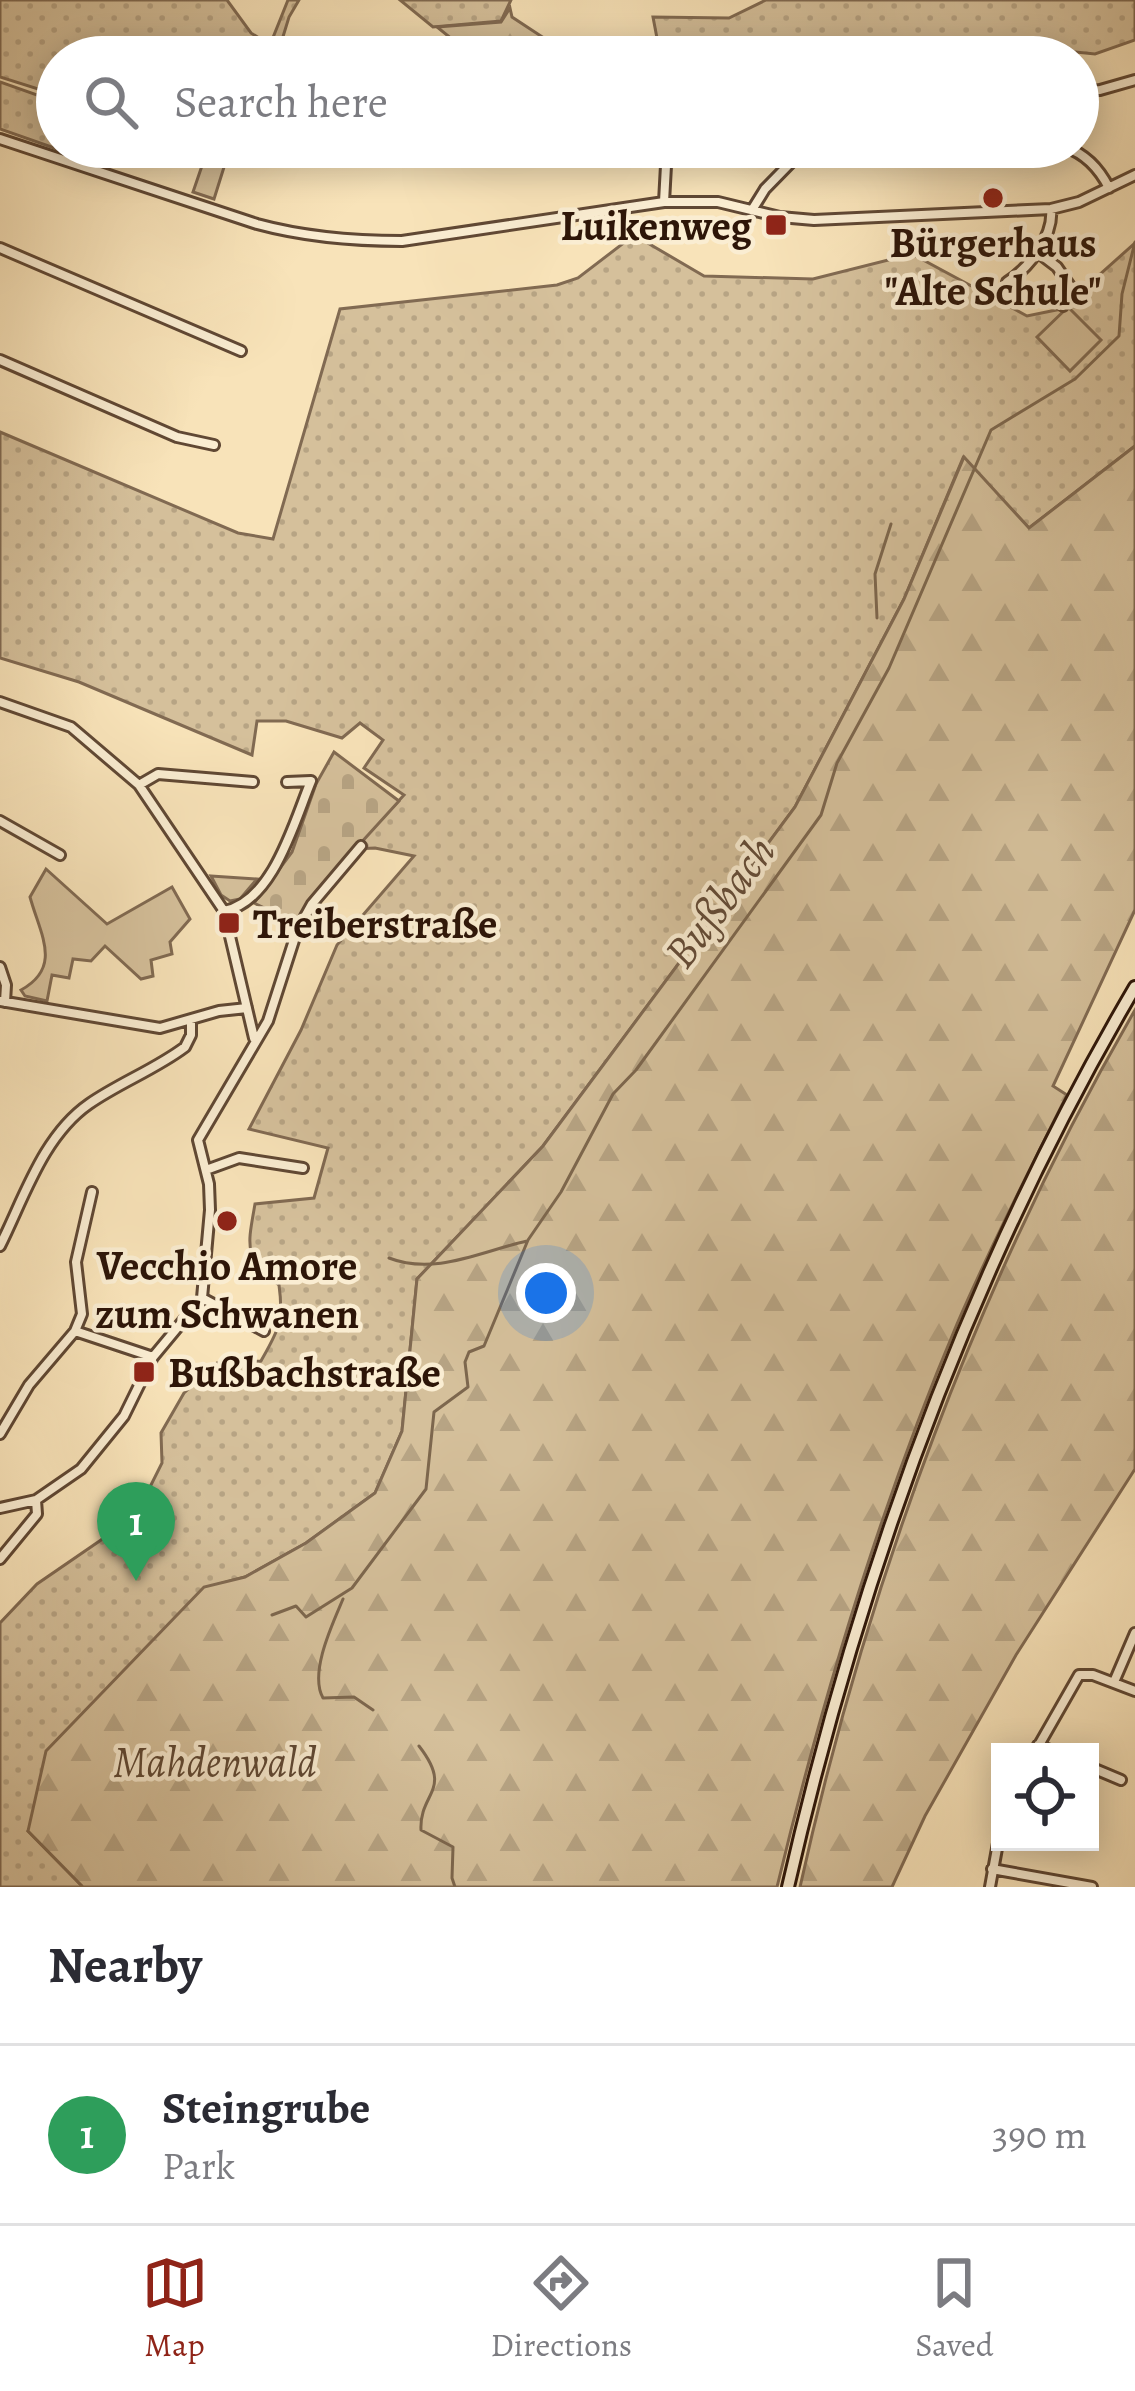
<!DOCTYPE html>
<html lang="en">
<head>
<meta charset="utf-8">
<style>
  body { margin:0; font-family:Alegreya,serif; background:#f2f2f3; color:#2b2b33 }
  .controls { position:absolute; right:36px; bottom:36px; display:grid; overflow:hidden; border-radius:0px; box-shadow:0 6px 30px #0003 }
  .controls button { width:108px; height:108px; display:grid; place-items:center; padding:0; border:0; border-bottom:3px solid #e1e1e2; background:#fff; color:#2b2b33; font:60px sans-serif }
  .you { position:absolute; left:546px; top:1293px; width:42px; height:42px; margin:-30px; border:9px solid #fff; border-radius:50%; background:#1a73e8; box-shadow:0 0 0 18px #1a73e833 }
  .badge { display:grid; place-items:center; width:78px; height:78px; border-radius:50%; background:#8f2418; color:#fff; font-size:39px; font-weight:700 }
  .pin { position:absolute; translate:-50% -99px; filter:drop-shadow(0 3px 6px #0008) }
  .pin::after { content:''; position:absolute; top:63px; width:42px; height:36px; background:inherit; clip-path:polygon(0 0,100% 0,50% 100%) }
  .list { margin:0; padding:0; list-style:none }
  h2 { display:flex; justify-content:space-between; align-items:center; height:156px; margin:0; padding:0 48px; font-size:51px }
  h2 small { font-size:39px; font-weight:400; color:#7c7c81 }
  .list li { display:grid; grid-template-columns:78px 1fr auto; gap:36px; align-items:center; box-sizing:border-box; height:180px; padding:0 48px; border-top:3px solid #e1e1e2 }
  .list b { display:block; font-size:45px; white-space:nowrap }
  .list p { margin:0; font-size:39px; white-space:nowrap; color:#7c7c81 }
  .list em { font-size:39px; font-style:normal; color:#7c7c81 }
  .icon { flex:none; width:66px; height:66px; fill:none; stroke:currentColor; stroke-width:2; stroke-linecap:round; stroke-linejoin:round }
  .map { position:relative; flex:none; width:1135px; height:1887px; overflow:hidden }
  .search { position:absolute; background:#fff; box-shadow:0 6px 30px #0003; left:36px; right:36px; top:36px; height:132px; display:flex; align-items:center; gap:30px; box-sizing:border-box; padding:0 42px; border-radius:66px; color:#7c7c81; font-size:45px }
  .sheet { height:336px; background:#fff }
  nav { display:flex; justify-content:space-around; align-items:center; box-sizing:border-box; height:168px; border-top:3px solid #e1e1e2; background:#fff; font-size:33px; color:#7c7c81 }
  nav a { display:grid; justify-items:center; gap:6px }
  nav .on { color:#8f2418 }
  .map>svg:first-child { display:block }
  .grass { fill:url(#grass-dots); stroke:#816a52; stroke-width:3 }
  .forest { fill:url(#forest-firs); stroke:#816a52; stroke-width:3 }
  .cemetery { fill:url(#cemetery-stones); stroke:#816a52; stroke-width:3 }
  .park { fill:#d5c09b; stroke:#816a52; stroke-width:3 }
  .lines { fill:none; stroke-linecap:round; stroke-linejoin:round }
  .stream { stroke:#7d674e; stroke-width:3 }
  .minor-casing { stroke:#604834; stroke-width:14 }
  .secondary-casing { stroke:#2d1508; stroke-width:16 }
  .minor { stroke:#faedd2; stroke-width:8 }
  .secondary { stroke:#faedd2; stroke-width:10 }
  .poi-dot { fill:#8f2418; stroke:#faedd2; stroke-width:4.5 }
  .labels { text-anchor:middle; stroke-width:9; stroke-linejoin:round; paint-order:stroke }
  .poi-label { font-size:42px; font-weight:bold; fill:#2d1508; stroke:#faedd2 }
  .park-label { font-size:42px; font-style:italic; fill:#5f4834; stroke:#faedd2 }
  .water-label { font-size:45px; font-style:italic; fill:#634b37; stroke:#faedd2 }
</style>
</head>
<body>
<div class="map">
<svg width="1135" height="1887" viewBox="0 0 1135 1887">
  <defs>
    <pattern id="grass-dots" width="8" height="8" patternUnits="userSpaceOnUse" patternTransform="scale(3)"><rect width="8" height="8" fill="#d5c09b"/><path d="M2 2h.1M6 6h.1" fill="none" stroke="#b7a484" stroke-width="1.8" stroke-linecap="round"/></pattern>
    <pattern id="forest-firs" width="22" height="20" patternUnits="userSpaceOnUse" patternTransform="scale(3)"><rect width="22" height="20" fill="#d5c09b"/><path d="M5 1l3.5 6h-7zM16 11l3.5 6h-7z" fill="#b7a484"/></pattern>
    <pattern id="cemetery-stones" width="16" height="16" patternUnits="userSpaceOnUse" patternTransform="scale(3)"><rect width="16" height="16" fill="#d5c09b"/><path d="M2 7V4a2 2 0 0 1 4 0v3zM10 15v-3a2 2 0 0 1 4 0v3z" fill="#b7a484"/></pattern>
  </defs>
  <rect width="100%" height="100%" fill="#f8e3b9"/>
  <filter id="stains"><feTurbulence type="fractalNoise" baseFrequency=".00167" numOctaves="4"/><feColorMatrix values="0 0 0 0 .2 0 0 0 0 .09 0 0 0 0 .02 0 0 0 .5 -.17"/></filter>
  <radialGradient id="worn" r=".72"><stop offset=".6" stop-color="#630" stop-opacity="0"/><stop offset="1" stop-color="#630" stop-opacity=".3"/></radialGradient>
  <path class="grass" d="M0 0H227L251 33 270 45 288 0H299L289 17 278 53 263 49 277 57H57V95L0 77Z
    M400 0H511L501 21 433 27Z
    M766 0H1135V40L1095 54 977 42 828 53 660 54 653 17 729 18Z
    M0 82 57 102V147H80L77 156 0 129Z
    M634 235 704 276 813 279 912 254 1027 316 1061 309 1135 243V446L1029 528 963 458 904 599 795 807 543 1146 417 1279 402 1431 375 1493 306 1543 245 1577 204 1588 131 1666 28 1831 83 1887H0V1623L37 1584 101 1540 140 1507 162 1463 161 1433 184 1393 217 1363 261 1361C279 1329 284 1322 279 1285 244 1256 247 1249 255 1204L314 1198 328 1148 249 1129 301 1030 337 945 414 856 375 848 354 849 404 795 364 768 383 740 360 723 342 738 286 721H257L252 755 79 682 0 658V432L238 533 273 539 340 309 557 285 578 278Z"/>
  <path class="forest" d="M510 8 512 17 547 40 540 57H474L437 27 501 22Z
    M1135 446V910L1053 1086 1067 1095C1029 1171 991 1246 957 1324 880 1506 823 1696 777 1887H83L28 1831 46 1751 204 1587 245 1577 306 1543 375 1493 402 1431 417 1279 543 1146 795 807 904 599 964 457 1029 528Z
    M1135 1010V1469L1016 1655 925 1816 892 1887H800C868 1581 978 1281 1135 1010Z"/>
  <path class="cemetery" d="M334 752 399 801 309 900 296 923 254 903 292 852 316 784Z"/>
  <path class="park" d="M205 157 225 164 214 199 193 192Z
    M1068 307 1101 340 1070 371 1037 337Z
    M46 869 107 924 172 887 190 919 170 942 172 954 151 960 153 976 141 979 105 946 91 961 73 959 69 978 52 975 47 1001 25 996 21 990C63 967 40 934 30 897Z
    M211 876 257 879 240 899 230 901 221 895Z"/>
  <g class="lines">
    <path class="stream" d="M877 618 875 574 891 524
      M389 1258C435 1276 482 1251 527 1241
      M343 1599C332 1625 309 1673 323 1698L354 1697 373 1710
      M272 1615 296 1606 306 1617 352 1588 426 1489 434 1412 468 1387 465 1362 469 1352 484 1346 528 1240 561 1192 613 1094 636 1070 821 815 837 763 889 668 991 430 1075 379 1119 336 1122 294 1135 242
      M419 1746C454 1791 419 1792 421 1830L453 1847 452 1878 455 1887"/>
    <defs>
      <path id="minor" d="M1078 91 1100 90 1135 80
        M0 139 257 224C305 237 352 241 402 241L664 202H718L780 217 814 220 1051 209 1079 202 1135 175
        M1065 147C1086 154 1099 168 1109 188
        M965 150 971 147
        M664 202 667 147
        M752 210 765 189 806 147
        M0 248 241 351
        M1036 251 1057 267 1070 286 1063 306
        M1007 282C1029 268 1054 236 1051 209
        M0 360 177 437 214 445
        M0 702 71 727 139 785 224 911 254 1038
        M139 785 158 774 253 782
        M0 821 60 855
        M224 911C273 902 294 822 311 781L287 782
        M0 967 6 985 5 1002
        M0 1001 160 1028 219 1011 247 1008
        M206 1170 239 1158 303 1168
        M0 1246C24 1198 43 1136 89 1104 119 1083 156 1069 185 1047L191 1035V1021
        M202 1298 264 1331
        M75 1331 153 1357
        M0 1434 29 1385 75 1331 82 1314 76 1262 92 1192
        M0 1508 36 1500 81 1469 124 1416 153 1357 202 1298 210 1210 209 1184 198 1140 268 1021 297 931 312 904 361 846
        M0 1559 37 1514 36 1500
        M1114 1682 1135 1633
        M1038 1745 1054 1752
        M1035 1752 1079 1675H1093L1135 1691
        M1090 1767 1121 1780
        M992 1869 1092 1887
        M990 1887 1000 1832"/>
      <path id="secondary" d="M788 1887C860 1573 972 1265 1135 987"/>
    </defs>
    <use href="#minor" class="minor-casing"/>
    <use href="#secondary" class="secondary-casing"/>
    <use href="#minor" class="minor"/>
    <use href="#secondary" class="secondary"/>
  </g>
  <g class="poi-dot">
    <circle cx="993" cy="198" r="12"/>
    <rect x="764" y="213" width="24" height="24" rx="6"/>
    <rect x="217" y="911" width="24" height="24" rx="6"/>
    <circle cx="227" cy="1221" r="12"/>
    <rect x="132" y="1360" width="24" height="24" rx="6"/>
  </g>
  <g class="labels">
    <g class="poi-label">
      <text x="752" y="240" text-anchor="end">Luikenweg</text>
      <text x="993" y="257">Bürgerhaus<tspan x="993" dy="48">"Alte Schule"</tspan></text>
      <text x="253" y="938" text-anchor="start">Treiberstraße</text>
      <text x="227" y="1280">Vecchio Amore<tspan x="227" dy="48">zum Schwanen</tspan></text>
      <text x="168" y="1387" text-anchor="start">Bußbachstraße</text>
    </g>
    <g class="park-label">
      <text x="215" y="1776">Mahdenwald</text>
    </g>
    <g class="water-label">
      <text transform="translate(719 901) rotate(-53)" y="16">Bußbach</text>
    </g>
  </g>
  <rect width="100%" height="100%" filter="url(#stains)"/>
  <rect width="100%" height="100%" fill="url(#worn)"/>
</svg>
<div class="controls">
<button><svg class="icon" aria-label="locate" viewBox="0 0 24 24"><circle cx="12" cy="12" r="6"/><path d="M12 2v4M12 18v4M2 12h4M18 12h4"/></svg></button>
</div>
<div class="you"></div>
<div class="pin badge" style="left:136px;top:1581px;background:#2e9e5b">1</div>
<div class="search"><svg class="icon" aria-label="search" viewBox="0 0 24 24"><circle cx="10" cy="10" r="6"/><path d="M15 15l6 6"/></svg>Search here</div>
</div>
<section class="sheet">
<h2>Nearby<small></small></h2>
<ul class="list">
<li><span class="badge" style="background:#2e9e5b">1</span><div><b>Steingrube</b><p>Park</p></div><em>390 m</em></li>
</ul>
</section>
<nav>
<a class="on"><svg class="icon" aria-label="map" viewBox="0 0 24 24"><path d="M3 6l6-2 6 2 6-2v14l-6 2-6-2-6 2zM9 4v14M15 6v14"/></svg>Map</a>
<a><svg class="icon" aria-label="directions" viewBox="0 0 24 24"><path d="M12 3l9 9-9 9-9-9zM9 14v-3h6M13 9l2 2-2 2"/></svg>Directions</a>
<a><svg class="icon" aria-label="saved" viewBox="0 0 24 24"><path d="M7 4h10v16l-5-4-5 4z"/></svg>Saved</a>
</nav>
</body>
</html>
